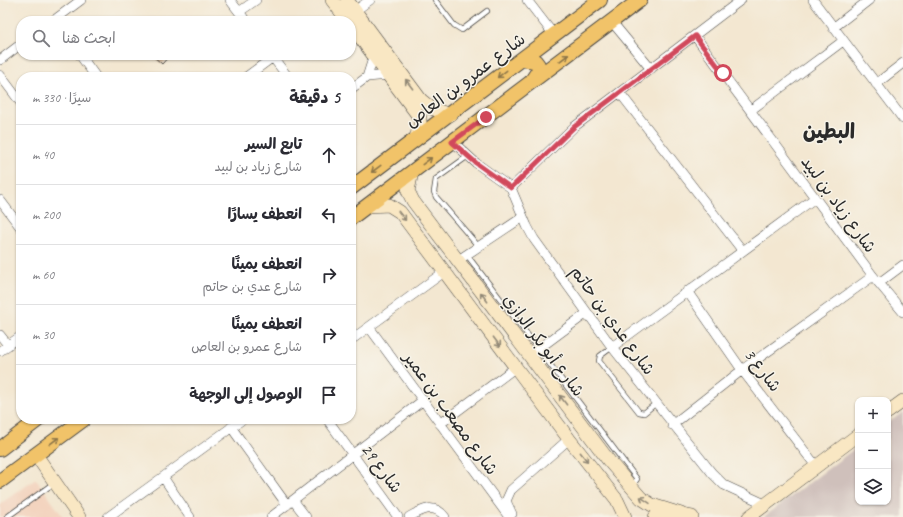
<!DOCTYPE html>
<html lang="ar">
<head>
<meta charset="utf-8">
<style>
  body { margin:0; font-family:Caveat,"Playpen Sans Arabic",sans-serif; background:#f7f7f7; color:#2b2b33; direction:rtl }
  .controls { position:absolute; right:12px; bottom:12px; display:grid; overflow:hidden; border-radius:8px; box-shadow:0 1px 3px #0004 }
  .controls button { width:36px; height:36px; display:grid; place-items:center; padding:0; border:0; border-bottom:1px solid #e1e1e2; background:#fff; color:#2b2b33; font:20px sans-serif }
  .stop { position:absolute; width:12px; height:12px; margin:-9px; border:3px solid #d1495b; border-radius:50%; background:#fff }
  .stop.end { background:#d1495b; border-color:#fff; box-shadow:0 1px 4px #0008 }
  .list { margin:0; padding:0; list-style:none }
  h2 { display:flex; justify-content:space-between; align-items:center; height:52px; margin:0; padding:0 16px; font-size:17px }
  h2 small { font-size:13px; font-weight:400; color:#7c7c81 }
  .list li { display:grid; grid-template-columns:26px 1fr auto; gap:12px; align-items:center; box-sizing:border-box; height:60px; padding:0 16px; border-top:1px solid #e1e1e2 }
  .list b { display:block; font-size:15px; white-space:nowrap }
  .list p { margin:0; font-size:13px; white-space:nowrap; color:#7c7c81 }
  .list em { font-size:13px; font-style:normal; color:#7c7c81 }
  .icon { flex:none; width:22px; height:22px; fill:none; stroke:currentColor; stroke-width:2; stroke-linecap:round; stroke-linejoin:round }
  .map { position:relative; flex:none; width:903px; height:517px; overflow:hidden; direction:ltr }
  .search { position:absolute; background:#fff; box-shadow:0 1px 3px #0004; left:16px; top:16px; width:340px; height:44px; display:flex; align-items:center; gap:10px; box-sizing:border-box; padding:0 14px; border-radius:16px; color:#7c7c81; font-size:15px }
  .panel { position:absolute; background:#fff; box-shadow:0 1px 3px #0004; left:16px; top:72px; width:340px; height:352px; border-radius:16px; direction:rtl }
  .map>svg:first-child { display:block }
  .built { fill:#f3d4bf }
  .industrial { fill:#cfc0bb }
  .building { fill:#d7b38f }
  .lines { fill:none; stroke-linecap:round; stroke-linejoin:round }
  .lane-casing { stroke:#494744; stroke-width:6 }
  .street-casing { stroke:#494744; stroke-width:10 }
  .secondary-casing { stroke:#494744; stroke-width:14 }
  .primary-casing { stroke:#494744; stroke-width:16 }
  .lane { stroke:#fff; stroke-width:4.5 }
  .street { stroke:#fff; stroke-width:9 }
  .secondary { stroke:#f9e7c3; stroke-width:13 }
  .primary { stroke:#f1c369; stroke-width:14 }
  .oneway { stroke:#8e774a }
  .oneway2 { stroke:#928977 }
  .route { stroke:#d1495b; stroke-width:5 }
  .labels { text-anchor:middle; stroke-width:3; stroke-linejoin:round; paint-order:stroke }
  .street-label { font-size:17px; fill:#2b2b2b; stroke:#f7f3e8 }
  .district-label { font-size:21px; font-weight:bold; fill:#2b2b2b; stroke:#f7f3e8 }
</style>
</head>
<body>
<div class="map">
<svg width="903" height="517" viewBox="0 0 903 517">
  <rect width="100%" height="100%" fill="#f7f3e8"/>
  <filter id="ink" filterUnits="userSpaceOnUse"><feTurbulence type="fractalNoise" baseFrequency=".025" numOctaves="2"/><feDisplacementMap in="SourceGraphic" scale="8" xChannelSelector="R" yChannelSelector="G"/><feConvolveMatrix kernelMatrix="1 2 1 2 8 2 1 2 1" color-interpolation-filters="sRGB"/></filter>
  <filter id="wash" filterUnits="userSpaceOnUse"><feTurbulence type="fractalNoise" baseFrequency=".012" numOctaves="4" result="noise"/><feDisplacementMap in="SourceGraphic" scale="16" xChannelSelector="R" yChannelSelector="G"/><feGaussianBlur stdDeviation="0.9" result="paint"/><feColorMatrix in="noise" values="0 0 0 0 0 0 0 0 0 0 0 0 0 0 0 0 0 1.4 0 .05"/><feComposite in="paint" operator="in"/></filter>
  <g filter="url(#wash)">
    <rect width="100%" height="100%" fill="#f3e7d1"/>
    <path class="built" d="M36 479 63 517H0V504Z"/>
    <path class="industrial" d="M903 412V517H764L858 446V502H888V423Z"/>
    <g id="blocks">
      <path class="building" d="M152 55H170L162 64Z"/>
    </g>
  </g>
  <g filter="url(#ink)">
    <use href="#blocks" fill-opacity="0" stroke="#494744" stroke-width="1"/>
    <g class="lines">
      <defs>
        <path id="lane" d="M435 0 454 25 462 30 487 11
          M468 156 436 179 434 192 436 197 479 247
          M467 255 637 479 632 486
          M612 347 600 356 599 361 639 412 644 413 655 404
          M7 517 54 483"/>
        <path id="street" d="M230 0 246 21
          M527 0 554 35
          M813 0 903 119
          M355 11 370 0
          M239 12 256 0
          M53 21 81 0
          M612 22 651 69
          M833 28 869 0
          M695 36 873 276 903 312
          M80 55 96 77
          M271 55 288 77
          M0 60 21 44
          M0 75 21 103
          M246 77 273 57
          M367 77 374 55
          M876 84 903 63
          M351 89 367 77 389 75
          M620 93 742 250
          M751 110 843 41
          M453 142 476 163 511 188 527 226 534 239 612 347 712 473 724 485 765 504
          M511 188 574 127 741 0
          M0 200 21 228
          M457 261 523 217
          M879 283 903 265
          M687 291 742 370 816 466
          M369 327 509 517
          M0 335 8 345
          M351 340 444 272
          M612 347 815 198
          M0 351 21 336
          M529 356 587 313
          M327 419 398 517
          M440 424 516 367
          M672 425 742 370 873 276
          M231 427 287 505
          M163 477 190 517
          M293 500 306 517
          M512 514 506 501 511 490 569 439
          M108 517 243 419
          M271 517 422 401
          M409 517C423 509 434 503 445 517"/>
        <path id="secondary" d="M332 0 348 21
          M347 0 421 100 431 108 450 115
          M351 25 420 118V126L415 140
          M412 172 408 191 413 201 609 461 641 498 652 505 681 514
          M368 206 389 205 400 212 569 439 617 500 625 517
          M888 412 903 401
          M36 455 79 517
          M655 517 671 513 692 517
          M749 517 858 435"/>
        <path id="primary" d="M522 59 535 61 538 65 539 70 531 82
          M351 188 600 0
          M351 218 640 0
          M0 449 39 419
          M0 481 84 419"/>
      </defs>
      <use href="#lane" class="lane-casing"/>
      <use href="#street" class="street-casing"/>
      <use href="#secondary" class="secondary-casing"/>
      <use href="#primary" class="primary-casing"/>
      <use href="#lane" class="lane"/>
      <use href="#street" class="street"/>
      <use href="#secondary" class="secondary"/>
      <use href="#primary" class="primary"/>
    </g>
    <defs><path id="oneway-shaft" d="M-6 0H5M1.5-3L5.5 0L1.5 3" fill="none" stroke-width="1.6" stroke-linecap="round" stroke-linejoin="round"/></defs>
    <g class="oneway">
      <use href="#oneway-shaft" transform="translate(564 58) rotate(-37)"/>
      <use href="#oneway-shaft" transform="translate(502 74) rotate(142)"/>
      <use href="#oneway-shaft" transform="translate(427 161) rotate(-37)"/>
      <use href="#oneway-shaft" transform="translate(376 169) rotate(143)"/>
      <use href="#oneway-shaft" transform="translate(54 441) rotate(-37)"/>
    </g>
    <g class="oneway2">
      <use href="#oneway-shaft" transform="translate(409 84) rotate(-127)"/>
      <use href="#oneway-shaft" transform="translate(402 216) rotate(51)"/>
      <use href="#oneway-shaft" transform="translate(484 297) rotate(-127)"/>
      <use href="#oneway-shaft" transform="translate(497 342) rotate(53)"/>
      <use href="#oneway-shaft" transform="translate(563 400) rotate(-127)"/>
      <use href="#oneway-shaft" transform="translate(584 457) rotate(52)"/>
      <use href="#oneway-shaft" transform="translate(645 500) rotate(-146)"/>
    </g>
  </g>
  <g class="lines" filter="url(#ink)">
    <path class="route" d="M486 117 452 142 476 163 511 188 574 127 695 36 723 73"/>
  </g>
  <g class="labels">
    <g class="street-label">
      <text transform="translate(465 80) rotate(-37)" y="6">شارع عمرو بن العاص</text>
      <text transform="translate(839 204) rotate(54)" y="6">شارع زياد بن لبيد</text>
      <text transform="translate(613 320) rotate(54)" y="6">شارع عدي بن حاتم</text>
      <text transform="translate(544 345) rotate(53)" y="6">شارع أبو بكر الرازي</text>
      <text transform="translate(763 370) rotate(53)" y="6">شارع 3</text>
      <text transform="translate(451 413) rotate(54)" y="6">شارع مصعب بن عمير</text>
      <text transform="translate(382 468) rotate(54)" y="6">شارع 29</text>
    </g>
    <g class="district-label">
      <text x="829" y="138">البطين</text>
    </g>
  </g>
</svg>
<div class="controls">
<button>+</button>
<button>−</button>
<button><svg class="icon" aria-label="layers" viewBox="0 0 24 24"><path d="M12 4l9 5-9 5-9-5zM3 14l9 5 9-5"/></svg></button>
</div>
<div class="stop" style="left:723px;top:73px"></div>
<div class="stop end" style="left:486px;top:117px"></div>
<div class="search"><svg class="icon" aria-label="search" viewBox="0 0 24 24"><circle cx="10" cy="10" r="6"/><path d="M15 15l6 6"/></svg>ابحث هنا</div>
<section class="panel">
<h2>5 دقيقة<small>سيرًا · 330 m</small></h2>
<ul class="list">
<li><svg class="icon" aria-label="ahead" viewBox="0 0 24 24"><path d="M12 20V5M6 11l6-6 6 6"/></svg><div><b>تابع السير</b><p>شارع زياد بن لبيد</p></div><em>40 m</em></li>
<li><svg class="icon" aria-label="left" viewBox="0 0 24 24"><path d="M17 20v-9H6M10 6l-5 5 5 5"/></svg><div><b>انعطف يسارًا</b></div><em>200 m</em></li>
<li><svg class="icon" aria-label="right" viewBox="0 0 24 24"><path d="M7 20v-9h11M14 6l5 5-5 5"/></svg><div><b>انعطف يمينًا</b><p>شارع عدي بن حاتم</p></div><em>60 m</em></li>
<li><svg class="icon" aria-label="right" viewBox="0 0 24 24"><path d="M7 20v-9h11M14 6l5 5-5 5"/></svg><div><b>انعطف يمينًا</b><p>شارع عمرو بن العاص</p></div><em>30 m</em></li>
<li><svg class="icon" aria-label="arrive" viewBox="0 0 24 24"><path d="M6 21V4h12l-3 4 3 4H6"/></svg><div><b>الوصول إلى الوجهة</b></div></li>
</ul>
</section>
</div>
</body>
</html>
